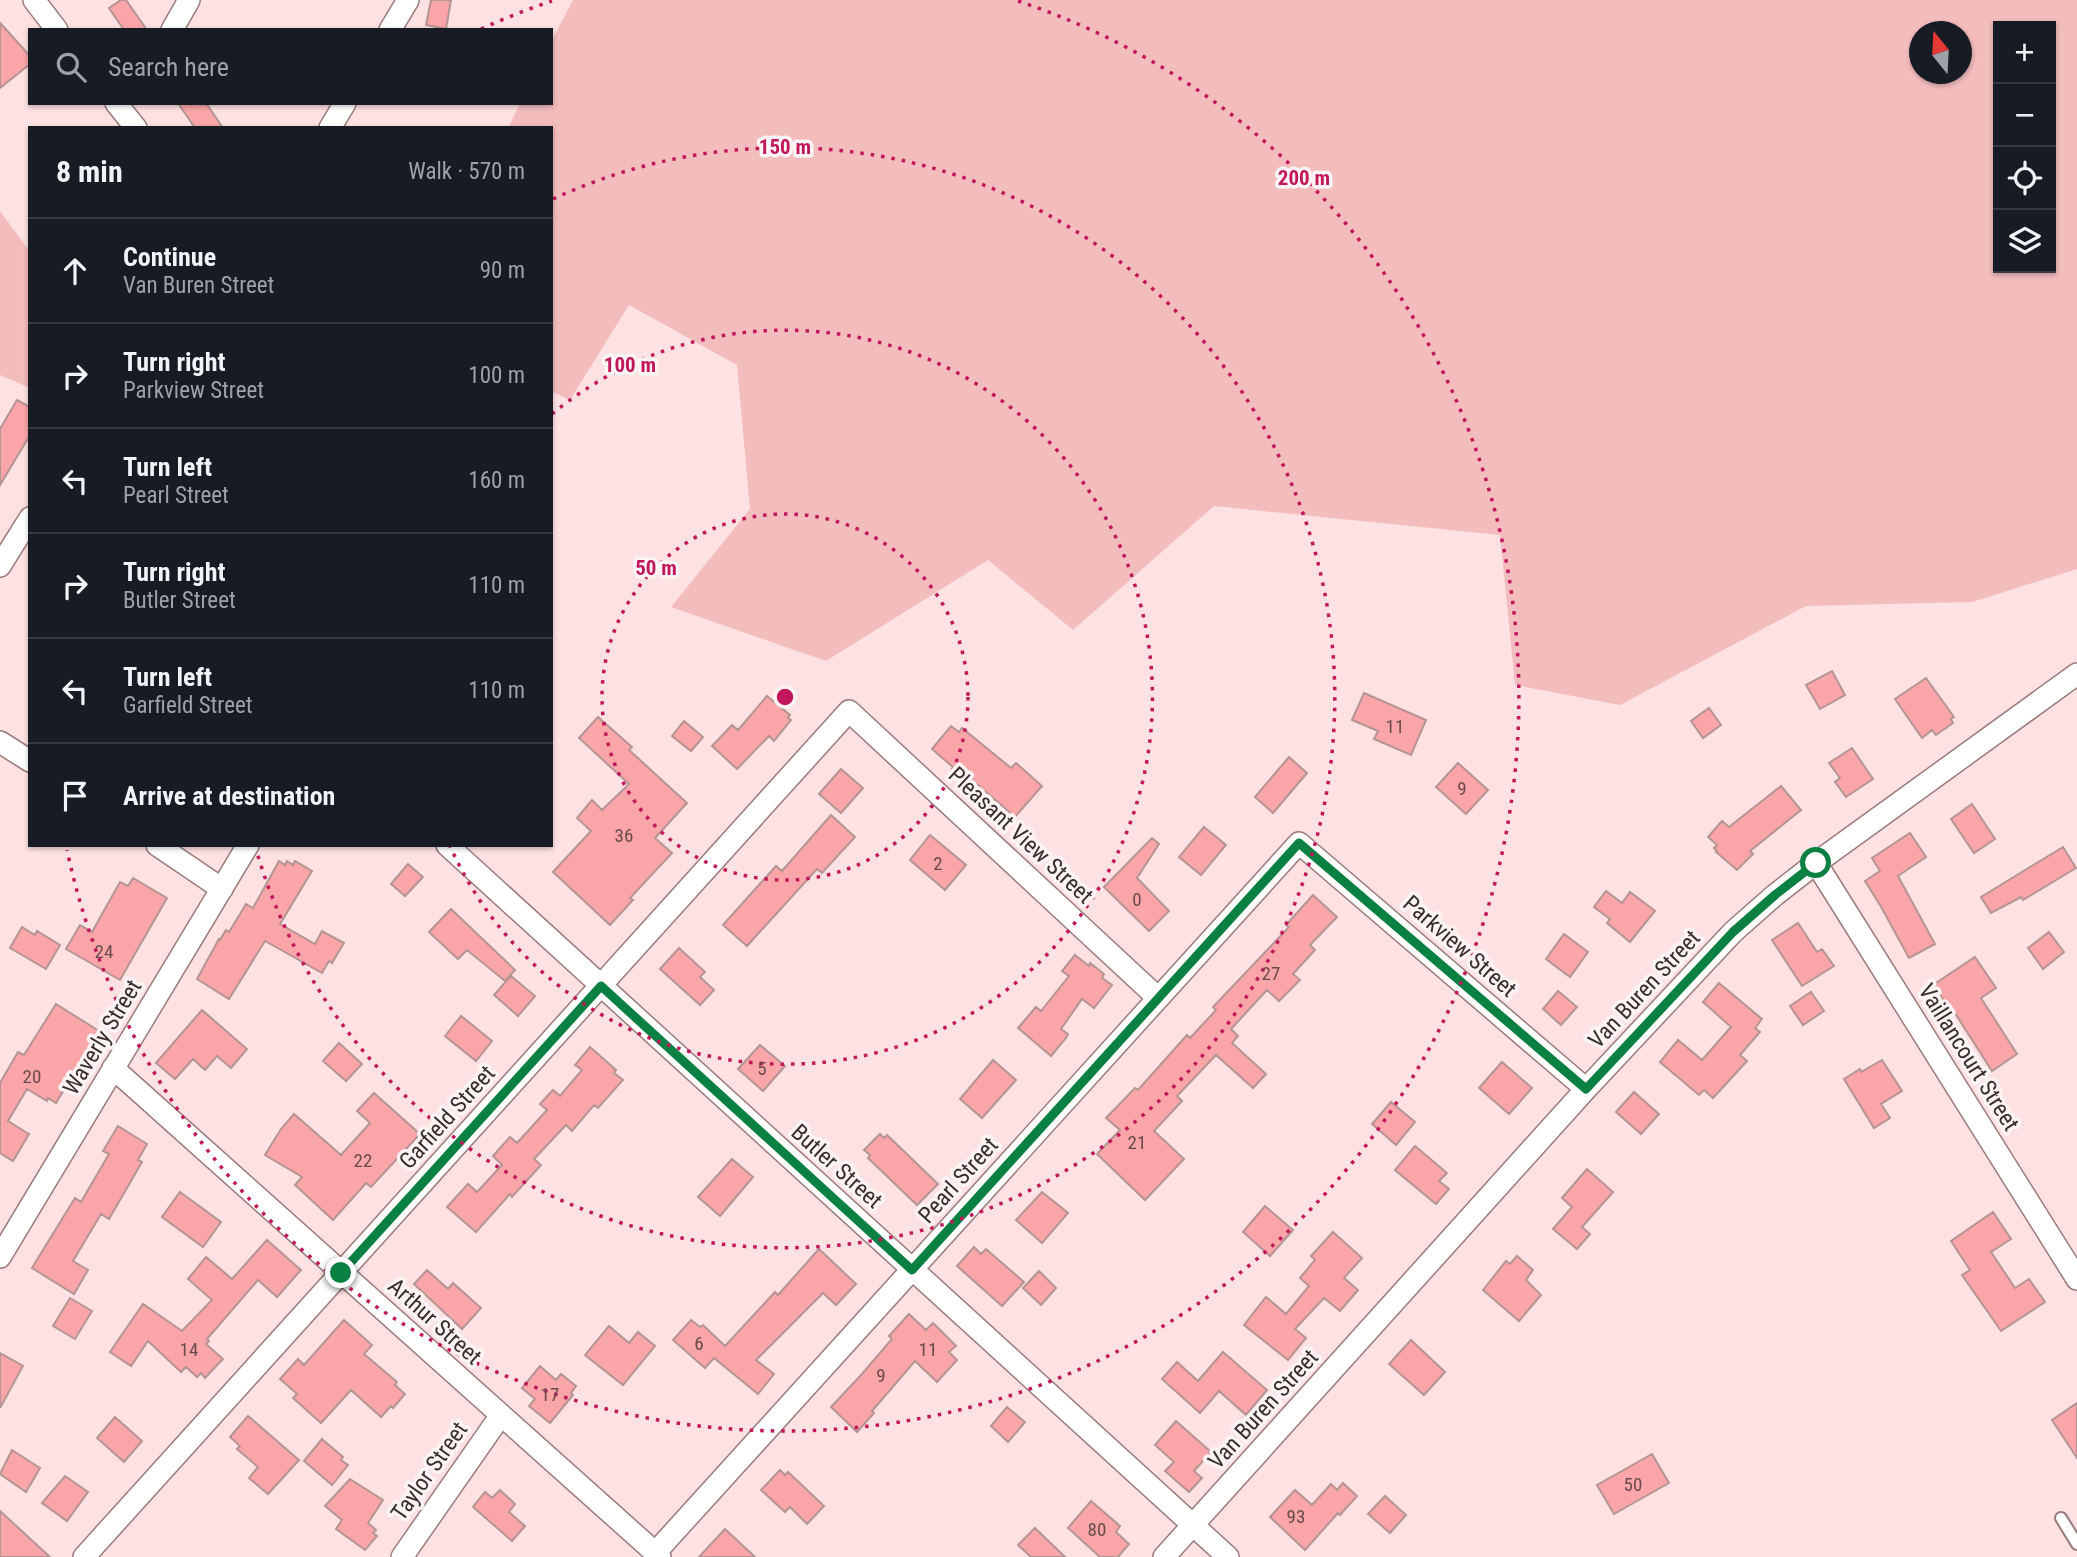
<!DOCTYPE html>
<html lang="en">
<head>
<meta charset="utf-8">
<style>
  body { margin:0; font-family:"Roboto Condensed",sans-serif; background:#20242c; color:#f1f3f6 }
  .controls { position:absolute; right:21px; top:21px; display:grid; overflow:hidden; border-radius:0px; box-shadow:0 2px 5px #0004 }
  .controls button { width:63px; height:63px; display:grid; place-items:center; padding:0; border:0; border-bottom:2px solid #363941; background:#171b24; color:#f1f3f6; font:35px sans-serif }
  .compass { position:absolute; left:1909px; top:21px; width:63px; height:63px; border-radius:50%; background:#171b24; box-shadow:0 2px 5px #0004; rotate:342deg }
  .stop { position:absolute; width:21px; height:21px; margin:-16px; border:5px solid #0b8043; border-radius:50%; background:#fff }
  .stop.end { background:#0b8043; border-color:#fff; box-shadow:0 2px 7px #0008 }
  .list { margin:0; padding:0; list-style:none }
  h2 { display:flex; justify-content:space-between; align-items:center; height:91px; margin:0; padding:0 28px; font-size:30px }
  h2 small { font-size:23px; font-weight:400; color:#9ea1a6 }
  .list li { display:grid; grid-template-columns:46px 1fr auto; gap:21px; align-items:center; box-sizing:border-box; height:105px; padding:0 28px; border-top:2px solid #363941 }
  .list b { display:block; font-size:26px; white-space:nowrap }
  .list p { margin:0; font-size:23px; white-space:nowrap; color:#9ea1a6 }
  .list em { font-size:23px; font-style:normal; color:#9ea1a6 }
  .icon { flex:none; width:38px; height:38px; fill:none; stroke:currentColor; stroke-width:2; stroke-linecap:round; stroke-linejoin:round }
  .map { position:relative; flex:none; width:2077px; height:1557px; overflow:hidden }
  .search { position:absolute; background:#171b24; box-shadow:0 2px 5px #0004; left:28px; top:28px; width:525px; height:77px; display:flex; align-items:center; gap:18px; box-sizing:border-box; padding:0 24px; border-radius:0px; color:#9ea1a6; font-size:26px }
  .panel { position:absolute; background:#171b24; box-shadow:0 2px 5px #0004; left:28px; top:126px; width:525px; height:721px; border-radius:0px }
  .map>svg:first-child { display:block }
  .green { fill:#f3bcbd; fill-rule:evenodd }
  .building { fill:#faa5a8; stroke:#b59494; stroke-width:2 }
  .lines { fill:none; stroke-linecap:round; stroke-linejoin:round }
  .lane-casing { stroke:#9b7b7b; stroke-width:14 }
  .street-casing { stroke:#9b7b7b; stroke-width:24 }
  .lane { stroke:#fff; stroke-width:10 }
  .street { stroke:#fff; stroke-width:21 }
  .route { stroke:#0b8043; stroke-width:9 }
  .ring { fill:none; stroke:#c2185b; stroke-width:3.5; stroke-dasharray:3.5 7 }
  .labels { text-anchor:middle; stroke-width:7; stroke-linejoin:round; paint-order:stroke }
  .number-label { font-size:19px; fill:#6a4b4c }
  .street-label { font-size:23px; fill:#3a2d2d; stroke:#fcf4f4 }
  .centre { fill:#c2185b; stroke:#fcf4f4; stroke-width:3.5 }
  .ring-label { font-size:21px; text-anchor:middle; font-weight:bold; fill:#c2185b; stroke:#fcf4f4; stroke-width:7; stroke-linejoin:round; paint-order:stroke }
</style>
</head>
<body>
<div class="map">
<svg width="2077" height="1557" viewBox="0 0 2077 1557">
  <rect width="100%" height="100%" fill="#fee1e2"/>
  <path class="green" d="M573 0H2077V569L1972 602 1806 606 1620 705 1515 685 1500 535 1214 506 1073 630 988 560 826 661 671 607 750 509 737 365 629 305 570 400 551 391V128H508L520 103H551V42ZM1998 26H2051V268H1998ZM1920 32H1962V74H1920Z
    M0 211 30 252V388L0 375Z"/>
  <path class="building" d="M121 0H126L147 30H124L109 8Z
    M431 0H451L446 29 426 25Z
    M0 23 30 56V64L0 88Z
    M178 103H206L223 128H195Z
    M17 400 30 407V435L0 485V429Z
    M1832 671 1845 695 1820 709 1806 685Z
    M1926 678 1954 717 1951 719 1953 723 1936 735 1932 730 1922 738 1895 699Z
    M1364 693 1426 720 1411 755 1374 739 1378 731 1352 720Z
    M767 696 790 715 788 718 791 720 774 741 769 736 737 769 712 746 732 725 738 730Z
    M1709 708 1721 725 1703 738 1691 721Z
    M598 717 632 747 629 750 687 803 655 838 672 853 630 898 633 900 610 925 553 872 591 831 577 818 592 800 602 810 629 784 579 738Z
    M684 721 703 737 691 751 672 736Z
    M951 726 959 732 962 728 1011 768 1016 763 1042 786 1015 817 964 773 962 775 932 749Z
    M1852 748 1873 779 1846 797 1835 782 1840 778 1829 763Z
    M1289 757 1307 773 1273 813 1255 797Z
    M1458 763 1488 790 1466 814 1436 787Z
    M841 769 863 788 841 813 819 794Z
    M1781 786 1801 810 1750 851 1753 854 1737 870 1716 852 1717 851 1714 848 1717 845 1708 837 1722 821 1729 827Z
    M1972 804 1995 839 1974 853 1951 819Z
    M831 815 855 837 822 873 817 869 747 946 723 925 776 866 782 871Z
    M1204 827 1226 845 1201 875 1179 857Z
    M1910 833 1926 857 1898 876 1935 944 1909 958 1880 905 1865 881 1880 871 1872 858Z
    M930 835 966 865 945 890 910 860Z
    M1152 838 1159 844 1137 878 1169 911 1149 931 1104 887Z
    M2063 847 2076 868 2023 900 2021 897 1991 913 1981 897Z
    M279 861 285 865 287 861 293 865 295 861 312 871 280 924 315 944 322 931 344 943 332 963 329 961 322 973 265 941 229 999 197 979 219 939 220 940 226 930 229 932 246 904 253 908Z
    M408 864 423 877 405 896 391 884Z
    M133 878 167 898 120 980 66 949 80 925 92 932 120 882 128 886Z
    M1606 891 1622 903 1630 892 1655 911 1630 942 1607 923 1610 919 1594 907Z
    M1313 895 1337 917 1310 945 1315 950 1293 974 1300 980 1279 1001 1267 990 1231 1029 1238 1036 1232 1043 1266 1074 1253 1088 1216 1055 1177 1096 1182 1101 1154 1131 1184 1159 1145 1200 1097 1154 1120 1130 1106 1118 1135 1088 1138 1090 1187 1035 1190 1038 1216 1010 1213 1007 1289 927 1286 925Z
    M451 909 515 970 505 981 467 950 458 959 429 932Z
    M1798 923 1817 952 1822 949 1834 966 1802 986 1772 940Z
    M22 927 35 935 37 931 60 945 46 969 10 948Z
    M2049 932 2064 952 2043 969 2028 948Z
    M1564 934 1588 952 1570 977 1546 959Z
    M679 948 705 972 700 977 714 990 700 1005 660 969Z
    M1075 955 1089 966 1090 963 1104 974 1102 978 1112 985 1094 1008 1082 999 1061 1029 1068 1034 1066 1038 1051 1056 1018 1028 1036 1007 1041 1011 1069 976 1062 971Z
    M1975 957 1996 988 1981 998 2017 1054 1992 1071 1953 1010 1951 1011 1933 985Z
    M511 976 535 996 518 1016 494 995Z
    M1719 983 1762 1019 1755 1028 1760 1032 1740 1055 1747 1061 1713 1098 1704 1090 1699 1095 1660 1062 1678 1040 1702 1060 1731 1027 1703 1002Z
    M1558 991 1577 1007 1561 1025 1543 1009Z
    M1811 992 1824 1011 1803 1025 1790 1006Z
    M56 1004 99 1031 56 1103 48 1098 47 1101 27 1089 8 1121 29 1134 13 1161 0 1153V1083L18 1052 24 1055Z
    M202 1010 247 1049 231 1068 217 1056 205 1070 193 1059 175 1079 156 1063Z
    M461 1016 492 1041 476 1061 445 1036Z
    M339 1043 362 1064 346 1081 323 1061Z
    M760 1045 785 1066 763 1091 738 1069Z
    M590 1047 616 1070 614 1073 623 1080 598 1108 594 1105 572 1131 566 1125 534 1159 541 1165 512 1197 510 1194 476 1232 447 1207 468 1184 477 1192 502 1165 493 1156 510 1137 517 1143 547 1110 540 1104 553 1090 560 1096 582 1070 575 1065Z
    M993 1060 1016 1080 982 1118 960 1099Z
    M1882 1060 1902 1091 1881 1104 1890 1118 1874 1128 1844 1079 1860 1069 1861 1072Z
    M1502 1062 1532 1088 1509 1114 1479 1088Z
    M1634 1092 1659 1114 1641 1134 1616 1112Z
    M374 1093 420 1134 371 1187 366 1183 333 1220 295 1185 302 1177 265 1155 281 1129 294 1114 341 1155 370 1123 357 1111Z
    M1391 1102 1415 1122 1396 1145 1372 1124Z
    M118 1126 147 1144 138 1160 142 1162 109 1219 101 1214 73 1261 88 1270 74 1294 32 1268 75 1198 81 1202 109 1154 103 1151Z
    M880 1134 884 1138 887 1135 938 1184 917 1205 868 1158 870 1155 864 1150Z
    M1415 1146 1447 1173 1439 1181 1449 1189 1436 1204 1395 1170Z
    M732 1159 753 1177 720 1216 698 1197Z
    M1587 1169 1613 1192 1582 1227 1590 1234 1577 1249 1553 1229 1572 1207 1562 1198Z
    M180 1192 221 1222 203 1247 162 1217Z
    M1042 1192 1068 1213 1042 1243 1016 1220Z
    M1265 1206 1293 1230 1270 1256 1243 1232Z
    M1993 1212 2011 1239 1991 1252 2015 1288 2029 1279 2045 1302 2001 1331 1962 1275 1970 1270 1951 1241Z
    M1333 1232 1362 1258 1344 1278 1358 1290 1340 1311 1324 1298 1295 1329 1306 1338 1288 1360 1244 1325 1266 1297 1286 1314 1309 1286 1300 1278 1315 1260 1311 1256Z
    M267 1240 301 1270 277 1297 258 1280 207 1339 209 1341 206 1344 223 1359 205 1378 201 1373 197 1377 186 1367 181 1372 148 1341 131 1366 110 1352 143 1304 182 1331 212 1300 188 1279 206 1257 232 1279Z
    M974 1247 981 1254 986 1249 1024 1282 1002 1306 957 1266Z
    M819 1249 856 1284 836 1305 823 1293 756 1360 774 1374 758 1394 714 1358 705 1368 673 1340 691 1320 700 1327 703 1325 725 1346 775 1292 778 1295Z
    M1517 1256 1533 1270 1526 1280 1541 1295 1519 1321 1483 1290 1506 1261 1510 1264Z
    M427 1270 448 1289 453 1283 481 1308 462 1329 414 1284Z
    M1039 1271 1056 1288 1041 1305 1023 1288Z
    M70 1298 92 1311 75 1339 53 1326Z
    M909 1314 926 1330 933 1323 956 1346 949 1352 957 1360 937 1382 915 1361 872 1411 874 1413 857 1432 831 1407 862 1374 892 1339 889 1336Z
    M344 1320 372 1345 364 1354 397 1382 395 1385 405 1394 393 1408 391 1406 381 1417 351 1390 321 1423 293 1398 297 1394 280 1379 298 1359 304 1365Z
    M609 1326 629 1343 638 1332 655 1346 623 1385 585 1355Z
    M1411 1340 1445 1372 1424 1395 1389 1364Z
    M1223 1352 1267 1390 1246 1415 1219 1391 1200 1413 1162 1379 1177 1362 1198 1381Z
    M0 1353 23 1366 0 1408Z
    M540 1366 556 1380 561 1374 576 1386 571 1393 573 1395 550 1423 529 1406 535 1399 522 1388Z
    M2077 1403V1458L2052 1420Z
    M1007 1407 1025 1422 1008 1442 991 1426Z
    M248 1416 299 1460 268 1494 249 1478 258 1467 237 1449 240 1446 230 1437Z
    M115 1417 142 1441 124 1462 97 1438Z
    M1176 1421 1211 1452 1194 1471 1202 1478 1189 1492 1165 1471 1174 1462 1155 1445Z
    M322 1439 343 1457 341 1460 348 1465 332 1485 304 1461Z
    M12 1450 40 1468 26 1492 0 1474Z
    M1652 1454 1669 1483 1614 1514 1597 1485Z
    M780 1470 785 1475 788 1472 824 1506 807 1524 790 1507 785 1512 761 1490Z
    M65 1476 88 1492 67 1521 42 1503Z
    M350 1479 383 1500 368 1523 376 1530 373 1533 377 1536 365 1550 336 1529 342 1520 325 1506Z
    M1343 1483 1357 1496 1340 1515 1338 1513 1305 1550 1270 1517 1295 1490 1312 1505 1331 1484 1337 1490Z
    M500 1490 515 1504 509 1512 525 1526 512 1541 473 1507 485 1492 492 1498Z
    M1385 1496 1406 1515 1390 1533 1368 1514Z
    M1091 1501 1120 1526 1116 1532 1129 1544 1118 1557H1100L1068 1528Z
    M0 1511 50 1557H0Z
    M1035 1528 1065 1557H1031L1018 1545Z
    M725 1529 755 1557H699Z"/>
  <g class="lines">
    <defs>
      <path id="lane" d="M2061 1518 2077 1544"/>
      <path id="street" d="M34 0 57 30
        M172 30 189 0
        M390 30 408 0
        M116 103 136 128
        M330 128 345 103
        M0 566 30 518
        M0 742 30 761
        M157 845 222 889
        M447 845 1228 1557
        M1816 863 2077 1279
        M113 1068 660 1557
        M0 1257 248 845
        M655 1553 1299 843 1586 1089
        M84 1557 849 711 1158 998
        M402 1557 501 1415
        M1164 1557 1586 1089 1733 932 1775 895 1816 863 2077 674"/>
    </defs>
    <use href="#lane" class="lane-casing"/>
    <use href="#street" class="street-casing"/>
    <use href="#lane" class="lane"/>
    <use href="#street" class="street"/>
  </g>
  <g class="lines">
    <path class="route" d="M341 1273 601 986 912 1270 1299 843 1586 1089 1733 932 1775 895 1816 863"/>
  </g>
  <g class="ring">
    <circle cx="785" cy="697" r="183"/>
    <path d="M552 414A367 367 0 1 1 450 846"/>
    <path d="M553 199A550 550 0 1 1 256 849"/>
    <path d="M481 29A734 734 0 0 1 552 1M1018 1A734 734 0 1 1 67 850"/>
  </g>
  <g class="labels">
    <g class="number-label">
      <text x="1395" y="733">11</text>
      <text x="1462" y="795">9</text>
      <text x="624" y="842">36</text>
      <text x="938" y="870">2</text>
      <text x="1137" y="906">0</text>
      <text x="104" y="958">24</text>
      <text x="1271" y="980">27</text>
      <text x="762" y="1075">5</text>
      <text x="32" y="1083">20</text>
      <text x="1137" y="1149">21</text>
      <text x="363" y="1167">22</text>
      <text x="699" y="1350">6</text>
      <text x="189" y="1356">14</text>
      <text x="928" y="1356">11</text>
      <text x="881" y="1382">9</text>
      <text x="550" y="1401">17</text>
      <text x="1633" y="1491">50</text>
      <text x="1296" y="1523">93</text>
      <text x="1097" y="1536">80</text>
    </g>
    <g class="street-label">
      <text transform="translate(1021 835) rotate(43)" y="8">Pleasant View Street</text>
      <text transform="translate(1460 946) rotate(41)" y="8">Parkview Street</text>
      <text transform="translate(1644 989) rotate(-47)" y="8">Van Buren Street</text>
      <text transform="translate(102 1037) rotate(-59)" y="8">Waverly Street</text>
      <text transform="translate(1969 1057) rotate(58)" y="8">Vaillancourt Street</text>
      <text transform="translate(447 1117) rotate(-48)" y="8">Garfield Street</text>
      <text transform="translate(837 1166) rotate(42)" y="8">Butler Street</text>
      <text transform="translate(958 1180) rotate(-48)" y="8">Pearl Street</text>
      <text transform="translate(435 1321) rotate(42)" y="8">Arthur Street</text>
      <text transform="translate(1263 1409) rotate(-48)" y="8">Van Buren Street</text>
      <text transform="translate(429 1471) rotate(-55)" y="8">Taylor Street</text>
    </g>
  </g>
  <circle cx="785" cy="697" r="10" class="centre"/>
  <g class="ring-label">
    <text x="785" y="154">150 m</text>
    <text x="1304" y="185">200 m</text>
    <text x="630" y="372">100 m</text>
    <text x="656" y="575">50 m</text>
  </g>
</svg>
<div class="controls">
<button>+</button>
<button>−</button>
<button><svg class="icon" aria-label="locate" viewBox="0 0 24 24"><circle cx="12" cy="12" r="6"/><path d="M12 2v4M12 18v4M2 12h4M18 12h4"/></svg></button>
<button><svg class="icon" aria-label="layers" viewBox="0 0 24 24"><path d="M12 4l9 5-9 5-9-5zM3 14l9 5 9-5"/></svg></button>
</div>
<svg class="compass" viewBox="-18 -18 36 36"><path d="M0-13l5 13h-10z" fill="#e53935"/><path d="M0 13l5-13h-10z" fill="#9ea1a6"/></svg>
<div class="stop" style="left:1816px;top:863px"></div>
<div class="stop end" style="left:341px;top:1273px"></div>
<div class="search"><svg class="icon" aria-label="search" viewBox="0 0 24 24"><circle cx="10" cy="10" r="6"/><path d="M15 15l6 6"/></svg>Search here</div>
<section class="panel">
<h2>8 min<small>Walk · 570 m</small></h2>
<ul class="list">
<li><svg class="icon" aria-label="ahead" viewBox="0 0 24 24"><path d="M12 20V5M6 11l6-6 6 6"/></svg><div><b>Continue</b><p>Van Buren Street</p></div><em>90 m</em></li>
<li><svg class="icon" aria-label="right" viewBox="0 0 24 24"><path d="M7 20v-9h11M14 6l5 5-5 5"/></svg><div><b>Turn right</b><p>Parkview Street</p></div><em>100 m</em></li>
<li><svg class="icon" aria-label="left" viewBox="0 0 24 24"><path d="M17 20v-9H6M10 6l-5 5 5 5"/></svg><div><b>Turn left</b><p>Pearl Street</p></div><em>160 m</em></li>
<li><svg class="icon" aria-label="right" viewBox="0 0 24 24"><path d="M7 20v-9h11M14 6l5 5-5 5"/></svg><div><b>Turn right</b><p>Butler Street</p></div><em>110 m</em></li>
<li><svg class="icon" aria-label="left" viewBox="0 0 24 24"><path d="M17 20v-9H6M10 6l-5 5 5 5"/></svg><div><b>Turn left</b><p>Garfield Street</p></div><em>110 m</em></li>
<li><svg class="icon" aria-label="arrive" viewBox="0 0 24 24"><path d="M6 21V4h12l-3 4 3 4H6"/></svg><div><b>Arrive at destination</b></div></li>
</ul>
</section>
</div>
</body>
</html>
